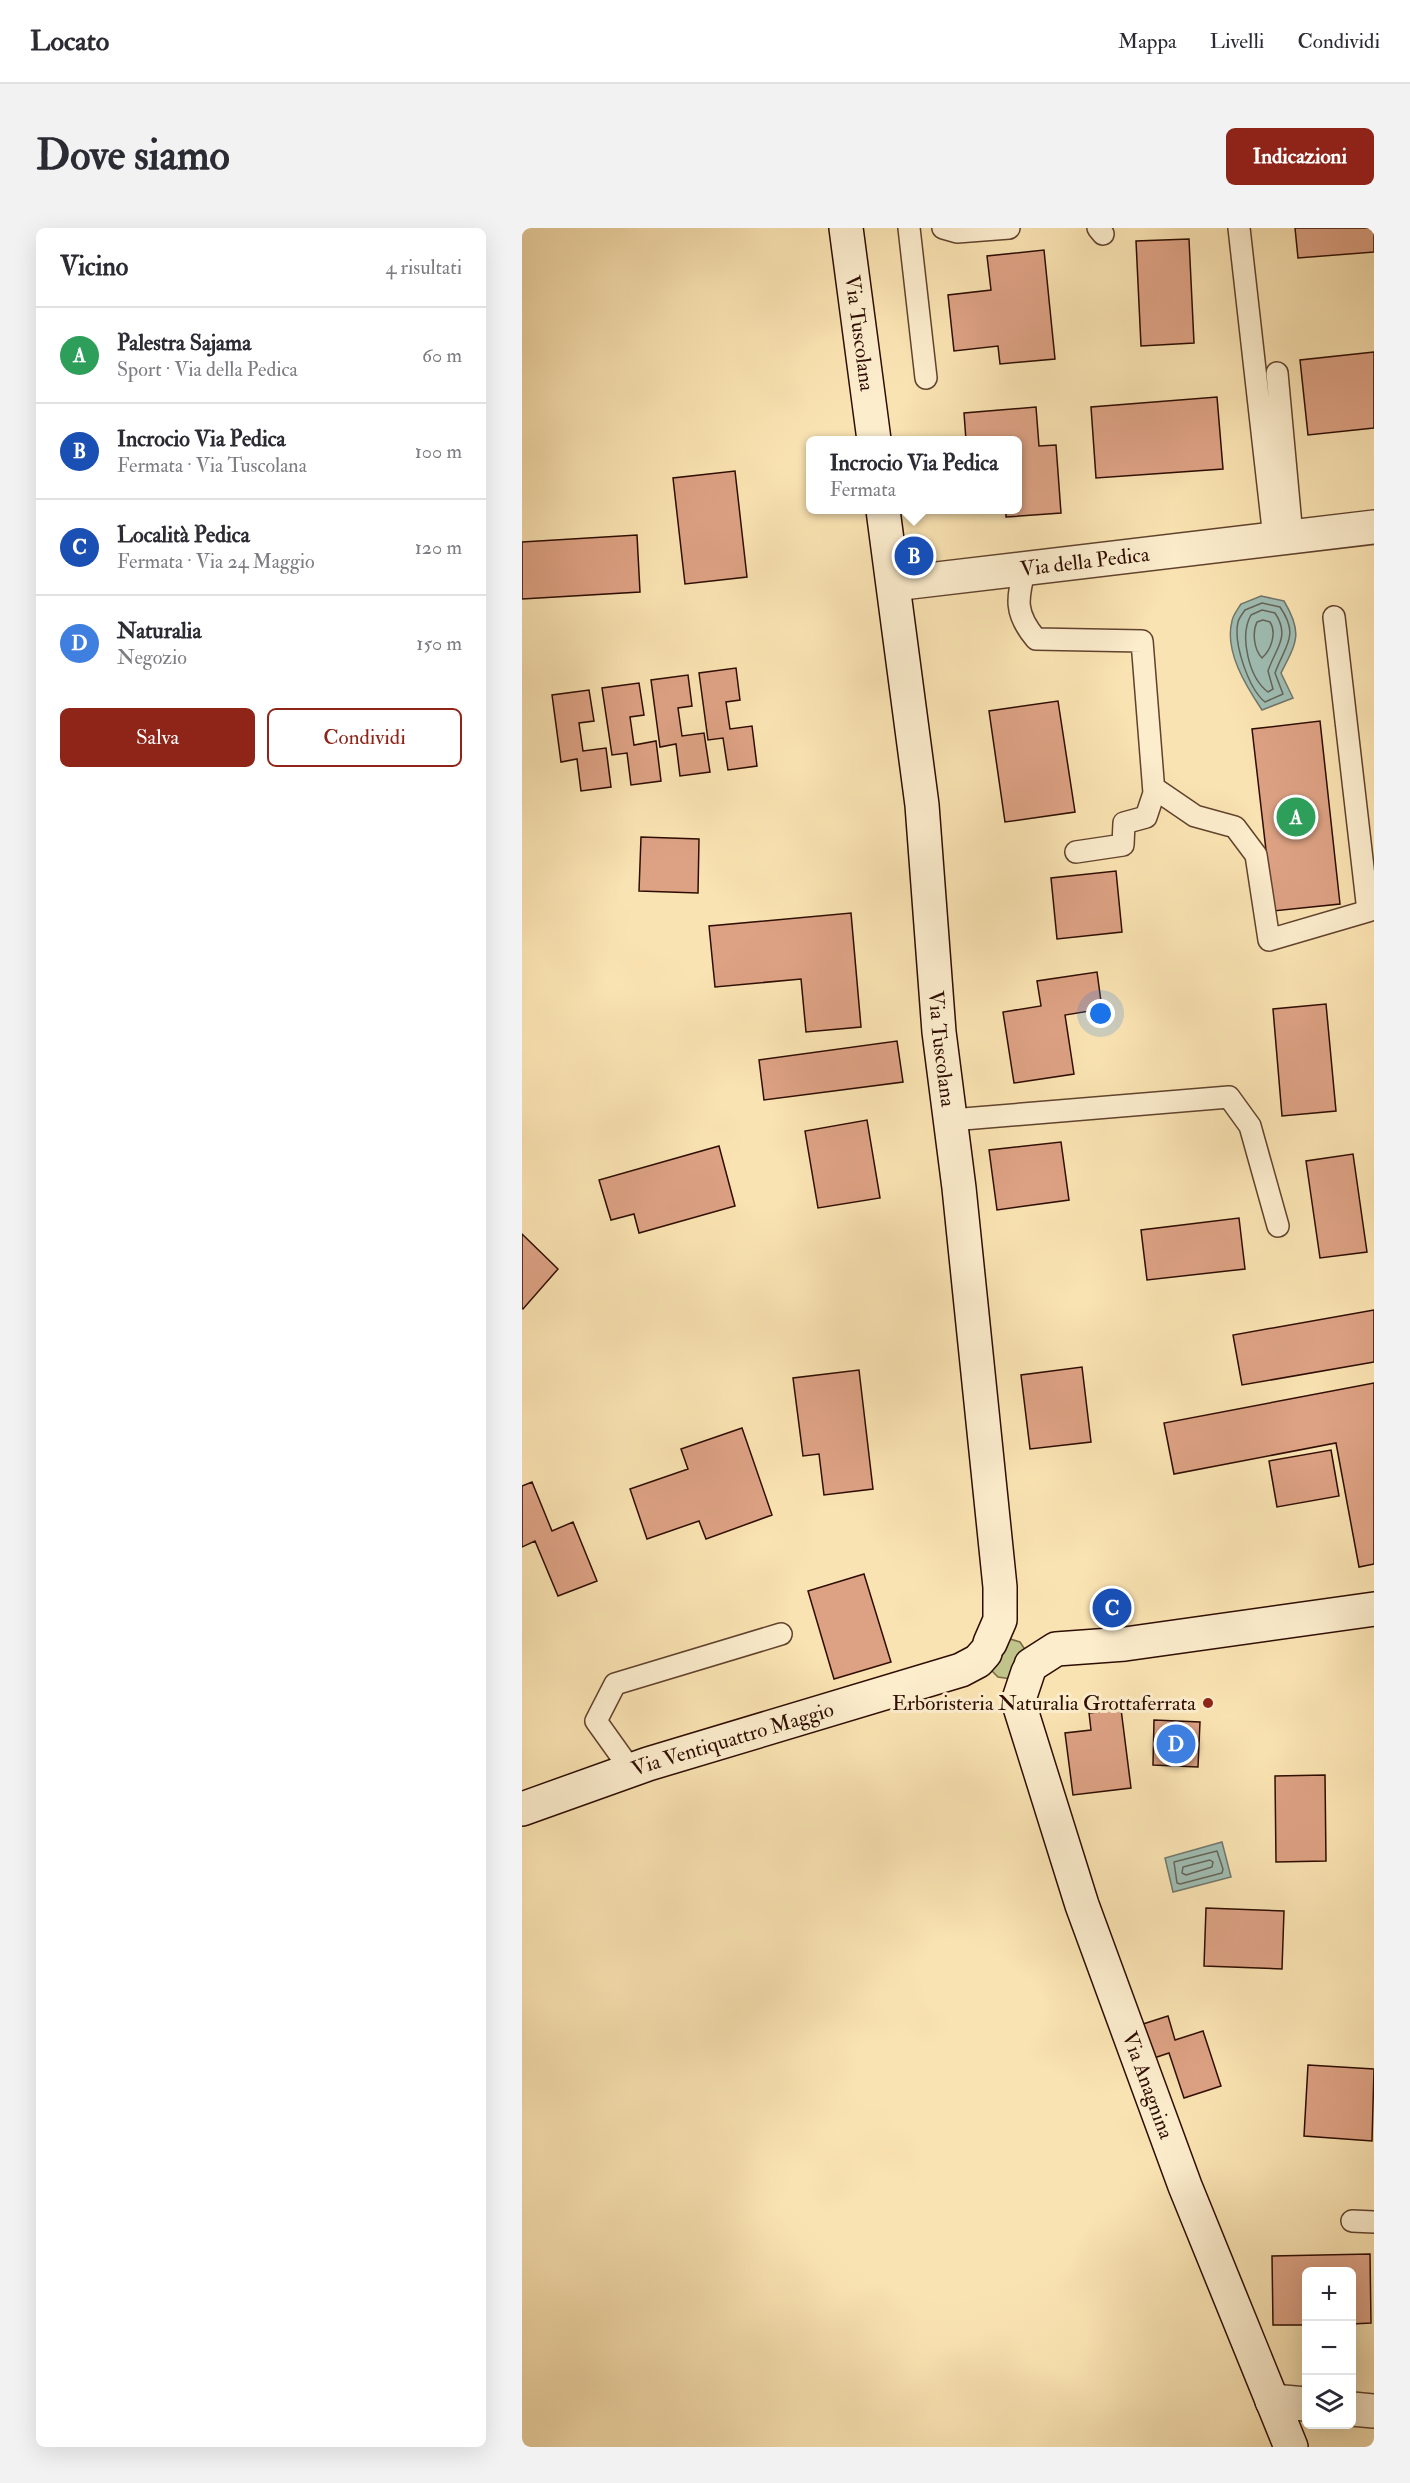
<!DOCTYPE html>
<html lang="it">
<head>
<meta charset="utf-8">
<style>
  body { margin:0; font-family:"IM FELL Double Pica",serif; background:#f2f2f3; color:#2b2b33 }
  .controls { position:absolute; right:18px; bottom:18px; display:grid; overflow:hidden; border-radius:9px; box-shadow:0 6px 24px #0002 }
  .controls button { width:54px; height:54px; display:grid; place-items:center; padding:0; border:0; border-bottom:2px solid #e1e1e2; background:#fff; color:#2b2b33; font:30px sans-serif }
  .you { position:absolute; left:579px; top:786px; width:21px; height:21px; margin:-15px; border:4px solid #fff; border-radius:50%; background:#1a73e8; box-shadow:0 0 0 9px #1a73e833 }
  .badge { display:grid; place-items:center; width:39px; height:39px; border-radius:50%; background:#8f2418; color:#fff; font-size:20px; font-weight:700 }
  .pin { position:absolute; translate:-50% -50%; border:3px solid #fff; box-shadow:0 2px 6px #0006 }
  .popup { position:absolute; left:284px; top:208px; width:216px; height:78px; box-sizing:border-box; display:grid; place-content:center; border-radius:9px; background:#fff; filter:drop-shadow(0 2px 4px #0005); font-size:20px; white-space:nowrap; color:#7c7c81 }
  .popup b { font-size:22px; color:#2b2b33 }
  .popup::after { content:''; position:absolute; left:50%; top:100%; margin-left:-12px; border:12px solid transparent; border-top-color:#fff }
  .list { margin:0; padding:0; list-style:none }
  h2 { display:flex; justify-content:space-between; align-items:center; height:78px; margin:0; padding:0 24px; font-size:26px }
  h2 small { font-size:20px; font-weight:400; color:#7c7c81 }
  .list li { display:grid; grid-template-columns:39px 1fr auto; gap:18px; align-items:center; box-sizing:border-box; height:96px; padding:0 24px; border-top:2px solid #e1e1e2 }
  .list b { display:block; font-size:22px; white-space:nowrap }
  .list p { margin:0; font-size:20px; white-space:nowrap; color:#7c7c81 }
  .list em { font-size:20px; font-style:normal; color:#7c7c81 }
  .actions { display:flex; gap:12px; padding:18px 24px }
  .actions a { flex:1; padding:14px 0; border:2px solid #8f2418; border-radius:9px; text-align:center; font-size:21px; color:#8f2418 }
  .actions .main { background:#8f2418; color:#fff }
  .icon { flex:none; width:33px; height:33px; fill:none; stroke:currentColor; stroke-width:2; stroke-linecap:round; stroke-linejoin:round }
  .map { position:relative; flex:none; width:852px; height:2219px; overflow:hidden; border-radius:9px }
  header { display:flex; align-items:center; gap:36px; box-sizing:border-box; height:84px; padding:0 30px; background:#fff; border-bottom:2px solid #e1e1e2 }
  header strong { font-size:28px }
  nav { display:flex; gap:33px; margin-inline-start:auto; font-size:21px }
  .intro { display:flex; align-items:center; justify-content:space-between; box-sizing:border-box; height:144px; padding:0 36px }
  h1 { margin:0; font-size:42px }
  .button { padding:15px 27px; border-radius:9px; background:#8f2418; color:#fff; font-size:21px; font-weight:700 }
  main { display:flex; gap:36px; padding:0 36px }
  aside { flex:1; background:#fff; border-radius:9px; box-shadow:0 6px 24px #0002 }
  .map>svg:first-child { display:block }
  .green { fill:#c0c38a; stroke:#776846; stroke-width:1.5 }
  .water { fill:#9fbdb3; stroke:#72776c; stroke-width:1.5 }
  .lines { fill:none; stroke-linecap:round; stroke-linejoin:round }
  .shore { stroke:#66655a; stroke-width:1.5 }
  .building { fill:#dda284; stroke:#2e0d01; stroke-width:1.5 }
  .service-casing { stroke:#61422d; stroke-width:24 }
  .minor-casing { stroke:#61422d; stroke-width:36 }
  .secondary-casing { stroke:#2e0d01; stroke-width:36 }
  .service { stroke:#fcedcd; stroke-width:21 }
  .minor { stroke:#fcedcd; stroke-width:33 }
  .secondary { stroke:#fcedcd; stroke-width:33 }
  .poi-dot { fill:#8f2418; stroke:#fcedcd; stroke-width:2 }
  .labels { text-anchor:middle; stroke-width:6; stroke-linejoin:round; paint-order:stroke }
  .street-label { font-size:21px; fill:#2e0d01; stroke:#fcedcd }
  .poi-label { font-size:21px; fill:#2e0d01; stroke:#fcedcd; text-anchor:end }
</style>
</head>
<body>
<header>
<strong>Locato</strong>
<nav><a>Mappa</a><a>Livelli</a><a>Condividi</a></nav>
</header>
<div class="intro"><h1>Dove siamo</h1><a class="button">Indicazioni</a></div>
<main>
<aside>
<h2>Vicino<small>4 risultati</small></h2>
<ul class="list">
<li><span class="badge" style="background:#2e9e5b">A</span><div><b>Palestra Sajama</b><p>Sport · Via della Pedica</p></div><em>60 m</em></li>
<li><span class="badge" style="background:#1a4fb4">B</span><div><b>Incrocio Via Pedica</b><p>Fermata · Via Tuscolana</p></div><em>100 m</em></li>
<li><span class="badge" style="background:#1a4fb4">C</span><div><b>Località Pedica</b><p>Fermata · Via 24 Maggio</p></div><em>120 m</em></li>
<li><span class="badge" style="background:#3f7fe0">D</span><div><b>Naturalia</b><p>Negozio</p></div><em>150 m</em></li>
</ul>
<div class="actions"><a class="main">Salva</a><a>Condividi</a></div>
</aside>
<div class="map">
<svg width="852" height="2219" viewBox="0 0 852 2219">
  <rect width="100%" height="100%" fill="#fae3b2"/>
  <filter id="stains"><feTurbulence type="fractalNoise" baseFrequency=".00333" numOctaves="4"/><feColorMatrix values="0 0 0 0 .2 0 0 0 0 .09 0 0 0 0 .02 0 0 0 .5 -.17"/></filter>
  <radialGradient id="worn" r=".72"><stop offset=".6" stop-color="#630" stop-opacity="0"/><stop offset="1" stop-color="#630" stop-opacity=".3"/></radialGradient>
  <path class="green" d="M485 1410 498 1414 506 1426 489 1451 476 1449 467 1440Z"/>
  <path class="water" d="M739 368 762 373C781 405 775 414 759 445L771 470 740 482C724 458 702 423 710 393 711 387 716 381 719 376Z
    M700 1614 709 1649 651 1664 643 1630Z"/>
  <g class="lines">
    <path class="shore" d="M740 375 758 379C778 408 763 417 753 445L761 466 743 474C727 461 711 416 716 394 717 390 721 385 723 382Z
      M740 382 753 385C769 409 753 421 746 443L751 461 746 464C727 450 717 408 729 387Z
      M741 392 748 394C755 405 749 422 740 430 732 422 730 404 735 394Z
      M695 1623 701 1641 700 1645 658 1656 655 1655 652 1634Z
      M688 1632 691 1634 690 1639 664 1647 660 1645 661 1639Z"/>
  </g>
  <path class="building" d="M773 0H852V24L776 30Z
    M667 11 672 115 619 118 614 13Z
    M522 22 533 131 478 136 476 118 432 123 426 67 469 62 465 28Z
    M852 124V200L786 207 778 132Z
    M695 169 701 241 574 250 569 179Z
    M514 179 517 218 534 217 539 285 484 289V282H496V212H444L442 185Z
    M213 243 225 349 163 356 151 250Z
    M115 307 118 364 0 371V314Z
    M214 440 218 472 204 474 208 501 230 498 235 538 206 542 201 510 186 512 177 445Z
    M166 447 170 478 156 480 160 508 182 505 188 544 158 548 154 516 138 519 129 452Z
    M117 455 122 487 108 489 112 517 134 513 139 553 109 557 105 525 90 527 80 460Z
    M67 462 72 493 57 495 61 523 84 520 89 559 59 563 55 531 39 534 30 467Z
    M536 473 553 584 483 594 467 483Z
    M798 493 818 676 751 683 730 501Z
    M119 609 177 611 176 665 117 663Z
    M594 643 600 704 535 711 529 650Z
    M329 685 339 799 284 804 279 751 193 759 187 698Z
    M575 744 580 781 543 787 552 846 492 855 481 784 519 778 515 753Z
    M804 776 814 883 760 888 751 781Z
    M375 813 381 854 242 872 237 832Z
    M345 892 358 970 296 980 283 903Z
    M539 914 547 972 475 982 467 922Z
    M197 918 213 978 117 1005 112 986 89 992 77 952Z
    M831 926 845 1024 798 1030 784 933Z
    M717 990 723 1041 625 1052 619 1002Z
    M0 1006 36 1041 1 1081 0 1080Z
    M852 1082V1134L720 1157 711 1107Z
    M560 1139 569 1214 508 1221 499 1147Z
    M337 1142 351 1261 302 1267 297 1226 281 1228 271 1150Z
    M852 1155V1336L837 1339 814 1215 652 1246 642 1195Z
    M220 1200 250 1287 184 1311 177 1293 125 1311 108 1261 166 1241 159 1221Z
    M809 1222 817 1268 755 1279 747 1233Z
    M10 1254 30 1303 51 1294 75 1353 36 1368 13 1313 0 1319V1258Z
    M342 1346 369 1434 312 1451 286 1363Z
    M599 1481 609 1560 551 1567 543 1505 569 1502 567 1485Z
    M632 1492 678 1494 676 1539 631 1537Z
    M803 1547 804 1633 754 1634 753 1548Z
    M684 1680 762 1683 760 1741 682 1738Z
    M646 1788 653 1812 681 1803 699 1858 662 1870 647 1825 632 1830 621 1796Z
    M786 1837 852 1841 850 1913 782 1908Z
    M848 2026 849 2095 830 2096V2044H784V2097H751L750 2028Z"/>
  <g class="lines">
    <defs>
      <path id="service" d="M387 0 404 150
        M421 0 435 4 487 0
        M576 0 581 6
        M717 0 752 310
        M755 145 770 308
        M503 340C495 371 492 385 514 411L620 413 632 565 624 589 602 595 601 617 554 624
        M632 560 673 588 713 599 734 627 747 712 846 683 812 389
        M429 892 707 869 728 898 756 998
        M109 1542 74 1493 93 1456 259 1406
        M830 1993 852 1994"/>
      <g id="minor">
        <path id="s1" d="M372 356 852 299"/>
        <path d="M750 2173 784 2176"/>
        <path d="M830 2181 852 2183"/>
      </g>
      <g id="secondary">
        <path id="s2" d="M324 0 352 212"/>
        <path id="s3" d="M361 282 400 577 417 804 437 960 478 1359V1392L468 1415"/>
        <path d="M509 1437 534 1421 603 1416 852 1381"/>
        <path id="s4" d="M506 1444 497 1471 498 1479 560 1677 663 1958 769 2219"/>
        <path id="s5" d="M0 1581 126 1536 439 1442 456 1433 463 1425"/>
      </g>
    </defs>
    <use href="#service" class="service-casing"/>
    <use href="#minor" class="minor-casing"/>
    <use href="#secondary" class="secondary-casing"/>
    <use href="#service" class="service"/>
    <use href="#minor" class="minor"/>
    <use href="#secondary" class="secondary"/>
  </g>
  <circle class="poi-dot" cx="686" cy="1475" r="6"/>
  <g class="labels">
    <g class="street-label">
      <text dy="7" stroke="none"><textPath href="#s2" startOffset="106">Via Tuscolana</textPath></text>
      <text dy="7" stroke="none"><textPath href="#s1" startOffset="192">Via della Pedica</textPath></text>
      <text dy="7" stroke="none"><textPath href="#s3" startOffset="542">Via Tuscolana</textPath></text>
      <text dy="7" stroke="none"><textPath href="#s5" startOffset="222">Via Ventiquattro Maggio</textPath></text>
      <text dy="7" stroke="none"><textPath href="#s4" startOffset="436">Via Anagnina</textPath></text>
    </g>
    <g class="poi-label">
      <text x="674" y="1482">Erboristeria Naturalia Grottaferrata</text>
    </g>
  </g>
  <rect width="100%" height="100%" filter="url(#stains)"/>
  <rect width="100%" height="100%" fill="url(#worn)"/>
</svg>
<div class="controls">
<button>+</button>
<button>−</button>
<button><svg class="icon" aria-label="layers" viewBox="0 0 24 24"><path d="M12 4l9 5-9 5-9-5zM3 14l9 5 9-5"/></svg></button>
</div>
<div class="you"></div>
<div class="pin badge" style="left:774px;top:589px;background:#2e9e5b">A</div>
<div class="pin badge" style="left:392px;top:328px;background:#1a4fb4">B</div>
<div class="popup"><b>Incrocio Via Pedica</b>Fermata</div>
<div class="pin badge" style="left:590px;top:1380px;background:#1a4fb4">C</div>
<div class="pin badge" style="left:654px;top:1516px;background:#3f7fe0">D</div>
</div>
</main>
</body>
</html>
